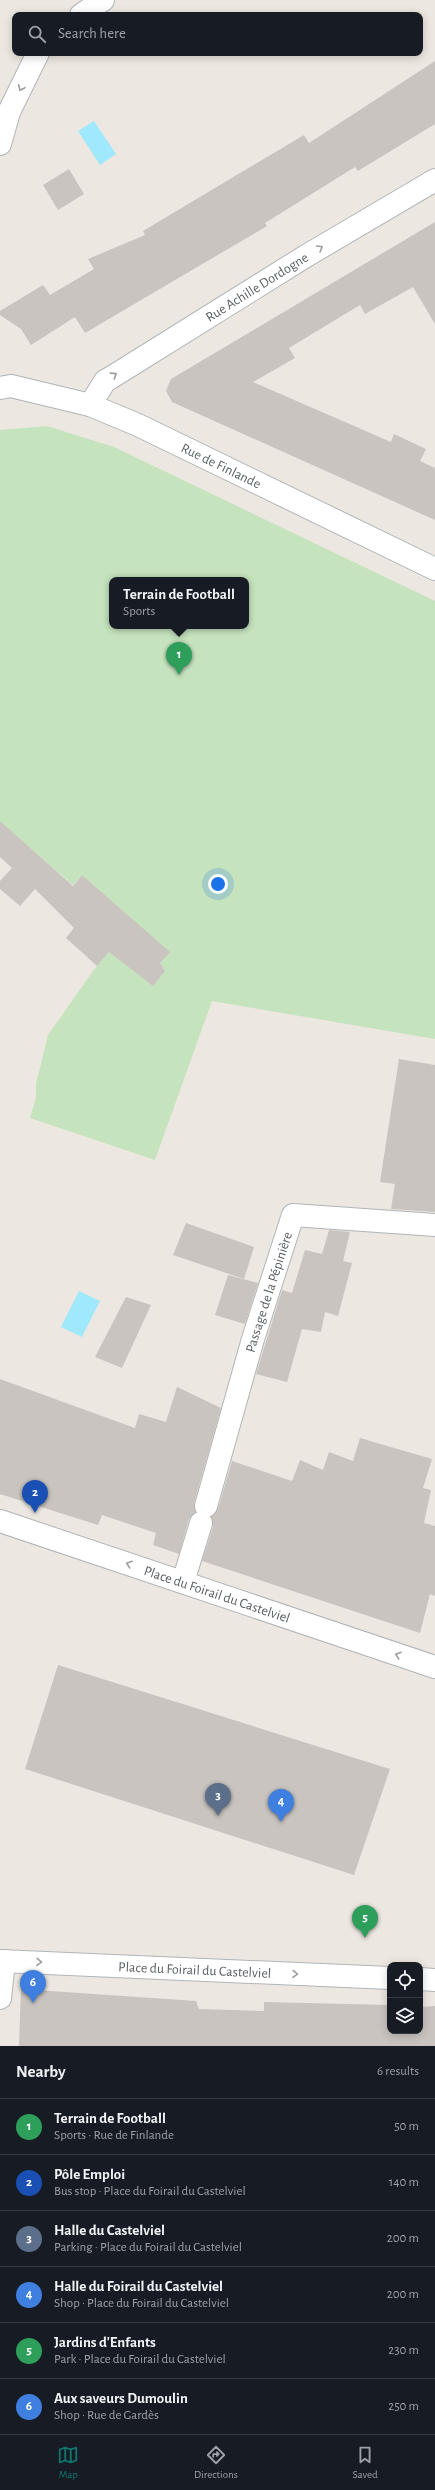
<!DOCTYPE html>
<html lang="en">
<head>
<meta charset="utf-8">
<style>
  body { margin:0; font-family:"Alegreya Sans",sans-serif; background:#20242c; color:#f1f3f6 }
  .controls { position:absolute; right:12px; bottom:12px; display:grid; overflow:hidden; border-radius:8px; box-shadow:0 2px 10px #0003 }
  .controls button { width:36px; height:36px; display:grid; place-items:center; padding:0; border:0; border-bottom:1px solid #363941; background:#171b24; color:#f1f3f6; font:20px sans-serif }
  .you { position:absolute; left:218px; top:884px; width:14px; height:14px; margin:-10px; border:3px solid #fff; border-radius:50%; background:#1a73e8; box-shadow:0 0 0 6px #1a73e833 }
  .badge { display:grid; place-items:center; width:26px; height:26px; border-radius:50%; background:#0f766e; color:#fff; font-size:13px; font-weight:700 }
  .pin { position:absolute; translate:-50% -33px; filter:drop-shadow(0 1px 2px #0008) }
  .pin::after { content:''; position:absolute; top:21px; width:14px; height:12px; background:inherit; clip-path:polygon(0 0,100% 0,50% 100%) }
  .popup { position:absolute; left:109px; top:577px; width:140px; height:52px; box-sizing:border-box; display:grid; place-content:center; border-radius:8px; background:#171b24; filter:drop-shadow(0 1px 3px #0005); font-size:13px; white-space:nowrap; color:#9ea1a6 }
  .popup b { font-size:15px; color:#f1f3f6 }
  .popup::after { content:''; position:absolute; left:50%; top:100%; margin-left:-8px; border:8px solid transparent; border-top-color:#171b24 }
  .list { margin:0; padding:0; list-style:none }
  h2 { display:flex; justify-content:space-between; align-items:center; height:52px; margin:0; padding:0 16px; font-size:17px }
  h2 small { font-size:13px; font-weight:400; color:#9ea1a6 }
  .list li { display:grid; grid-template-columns:26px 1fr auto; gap:12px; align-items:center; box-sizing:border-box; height:56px; padding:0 16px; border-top:1px solid #363941 }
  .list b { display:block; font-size:15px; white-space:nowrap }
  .list p { margin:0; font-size:13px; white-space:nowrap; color:#9ea1a6 }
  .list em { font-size:13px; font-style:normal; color:#9ea1a6 }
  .icon { flex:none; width:22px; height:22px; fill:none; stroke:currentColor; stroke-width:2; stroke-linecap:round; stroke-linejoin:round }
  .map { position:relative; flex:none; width:435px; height:2046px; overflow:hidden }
  .search { position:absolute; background:#171b24; box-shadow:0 2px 10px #0003; left:12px; right:12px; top:12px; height:44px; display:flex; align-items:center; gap:10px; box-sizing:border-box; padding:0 14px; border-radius:8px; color:#9ea1a6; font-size:15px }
  .sheet { height:388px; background:#171b24 }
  nav { display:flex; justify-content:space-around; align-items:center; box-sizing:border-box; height:56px; border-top:1px solid #363941; background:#171b24; font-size:11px; color:#9ea1a6 }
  nav a { display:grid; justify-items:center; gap:2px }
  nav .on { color:#0f766e }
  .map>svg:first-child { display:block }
  .green { fill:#c5e3bd; fill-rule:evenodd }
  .water { fill:#a0e8fc }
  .building { fill:#c9c4c0 }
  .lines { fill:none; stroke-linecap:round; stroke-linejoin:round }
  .street-casing { stroke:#b1b5b8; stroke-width:24 }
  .secondary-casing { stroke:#b0b5b8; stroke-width:24 }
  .street { stroke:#fff; stroke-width:22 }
  .secondary { stroke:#fff; stroke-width:22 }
  .oneway { stroke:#9b9ea0 }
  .labels { text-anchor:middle; stroke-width:3; stroke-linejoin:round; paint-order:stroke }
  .street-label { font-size:14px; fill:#595e61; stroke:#fff }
</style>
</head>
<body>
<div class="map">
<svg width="435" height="2046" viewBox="0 0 435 2046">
  <rect width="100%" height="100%" fill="#ece7e0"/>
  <path class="green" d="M47 426 114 447 435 601V1039L212 1001 155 1160 30 1118 36 1098V1084L48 1035 93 971 109 952 153 985 165 971 160 963 169 952 82 875 73 885 0 822V430ZM112 580H246V626H112Z"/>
  <path class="water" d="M94 121 116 154 100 165 78 131Z
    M79 1291 100 1301 82 1337 61 1327Z"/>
  <path class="building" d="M435 61V124L358 171 355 167 265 223 267 226 85 333 75 317 31 345 21 329 0 315V311L43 285 50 295 94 269 88 259 145 235 143 231 304 135 309 143Z
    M69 169 84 194 58 210 43 185Z
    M435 222V324L413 287 365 314 360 305 289 348 295 358 253 382 391 442 394 434 426 449 420 461 435 468V520L172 402 166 391 171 379Z
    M0 821 73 886 82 875 170 952 160 963 165 971 153 986 109 952 97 966 66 938 74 928 35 889 20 906 0 889V881L12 868 0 857Z
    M399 1059 435 1065V1212L391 1209 395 1184 380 1182Z
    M186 1223 254 1247 244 1279 173 1255Z
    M329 1230 350 1232 343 1261 352 1263 338 1316 325 1312 321 1332 302 1329 287 1382 256 1374 282 1290 292 1293 305 1250 322 1254Z
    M228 1275 258 1283 245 1324 215 1315Z
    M126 1297 151 1305 122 1368 95 1357Z
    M0 1379 135 1428 139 1414 166 1422 177 1387 221 1408 194 1503 196 1512 189 1519 179 1554 153 1545 156 1533 102 1515 98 1525 0 1494Z
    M360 1438 432 1459 423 1488 431 1490 424 1523 435 1526V1596L430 1594 420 1633 202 1561 213 1527 211 1517 218 1509 232 1461 292 1481 300 1460 323 1470 329 1452 353 1461Z
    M58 1665 390 1769 354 1875 25 1769Z
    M21 1989 196 2001 199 2009 264 2011V2002L390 2005V2031H420V2007L435 2006V2046H19Z"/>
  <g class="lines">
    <defs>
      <g id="street">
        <path d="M81 15 103 0"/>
        <path d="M0 144 9 112 38 53"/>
        <path id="s1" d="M90 405 105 381 112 377 306 256 435 180"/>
        <path id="s2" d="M206 1506 253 1339 293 1215 435 1225"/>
        <path id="s3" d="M0 1521 435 1667"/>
        <path d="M183 1582 201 1523"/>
        <path id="s4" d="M0 1961 390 1978"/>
        <path d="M420 1979 435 1980"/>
        <path d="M0 1998 4 1961"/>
      </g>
      <g id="secondary">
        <path id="s5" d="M0 388 11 386 90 405 138 425 435 569"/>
      </g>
    </defs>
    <use href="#street" class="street-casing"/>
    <use href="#secondary" class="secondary-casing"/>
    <use href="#street" class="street"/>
    <use href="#secondary" class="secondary"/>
  </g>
  <defs><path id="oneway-chevron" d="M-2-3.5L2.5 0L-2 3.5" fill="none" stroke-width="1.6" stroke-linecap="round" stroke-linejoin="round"/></defs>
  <g class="oneway">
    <use href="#oneway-chevron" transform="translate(21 88) rotate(115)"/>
    <use href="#oneway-chevron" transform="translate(320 248) rotate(-30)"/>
    <use href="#oneway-chevron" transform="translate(114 375) rotate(-33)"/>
    <use href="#oneway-chevron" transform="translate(129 1564) rotate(-161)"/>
    <use href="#oneway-chevron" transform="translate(398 1655) rotate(-161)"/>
    <use href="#oneway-chevron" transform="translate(39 1962) rotate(2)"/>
    <use href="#oneway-chevron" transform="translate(295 1974) rotate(3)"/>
  </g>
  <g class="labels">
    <g class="street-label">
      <text dy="5" stroke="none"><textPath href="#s1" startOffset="207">Rue Achille Dordogne</textPath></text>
      <text dy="5" stroke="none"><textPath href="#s5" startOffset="237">Rue de Finlande</textPath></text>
      <text dy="5" stroke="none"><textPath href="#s2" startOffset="223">Passage de la Pépinière</textPath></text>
      <text dy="5" stroke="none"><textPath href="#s3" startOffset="229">Place du Foirail du Castelviel</textPath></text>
      <text dy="5" stroke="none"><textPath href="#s4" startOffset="195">Place du Foirail du Castelviel</textPath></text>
    </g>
  </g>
</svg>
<div class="controls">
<button><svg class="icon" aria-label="locate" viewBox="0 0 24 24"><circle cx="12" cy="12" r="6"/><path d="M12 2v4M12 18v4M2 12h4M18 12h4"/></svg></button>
<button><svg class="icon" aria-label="layers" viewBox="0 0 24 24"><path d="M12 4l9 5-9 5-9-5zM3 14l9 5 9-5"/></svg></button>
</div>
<div class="you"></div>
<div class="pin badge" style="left:179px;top:675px;background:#2e9e5b">1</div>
<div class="popup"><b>Terrain de Football</b>Sports</div>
<div class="pin badge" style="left:35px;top:1513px;background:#1a4fb4">2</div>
<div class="pin badge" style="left:218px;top:1816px;background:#5c6f8a">3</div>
<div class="pin badge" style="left:281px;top:1822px;background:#3f7fe0">4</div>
<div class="pin badge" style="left:365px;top:1938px;background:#2e9e5b">5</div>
<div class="pin badge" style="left:33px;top:2003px;background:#3f7fe0">6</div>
<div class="search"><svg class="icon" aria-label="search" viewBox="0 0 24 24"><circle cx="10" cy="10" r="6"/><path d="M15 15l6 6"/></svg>Search here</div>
</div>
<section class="sheet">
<h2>Nearby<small>6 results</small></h2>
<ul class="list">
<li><span class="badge" style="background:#2e9e5b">1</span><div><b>Terrain de Football</b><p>Sports · Rue de Finlande</p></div><em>50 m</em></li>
<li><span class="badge" style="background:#1a4fb4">2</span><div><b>Pôle Emploi</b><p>Bus stop · Place du Foirail du Castelviel</p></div><em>140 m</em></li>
<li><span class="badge" style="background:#5c6f8a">3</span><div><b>Halle du Castelviel</b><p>Parking · Place du Foirail du Castelviel</p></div><em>200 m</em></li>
<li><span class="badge" style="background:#3f7fe0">4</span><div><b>Halle du Foirail du Castelviel</b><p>Shop · Place du Foirail du Castelviel</p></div><em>200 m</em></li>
<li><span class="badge" style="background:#2e9e5b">5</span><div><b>Jardins d'Enfants</b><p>Park · Place du Foirail du Castelviel</p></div><em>230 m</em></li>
<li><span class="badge" style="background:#3f7fe0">6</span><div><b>Aux saveurs Dumoulin</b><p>Shop · Rue de Gardès</p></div><em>250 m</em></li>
</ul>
</section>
<nav>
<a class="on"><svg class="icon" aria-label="map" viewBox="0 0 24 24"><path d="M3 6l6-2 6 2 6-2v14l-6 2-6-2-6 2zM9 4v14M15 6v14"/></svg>Map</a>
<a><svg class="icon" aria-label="directions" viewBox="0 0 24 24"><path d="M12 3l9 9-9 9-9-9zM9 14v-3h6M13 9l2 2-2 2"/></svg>Directions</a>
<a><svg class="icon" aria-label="saved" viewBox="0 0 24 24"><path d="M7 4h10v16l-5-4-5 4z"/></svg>Saved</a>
</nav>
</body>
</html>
